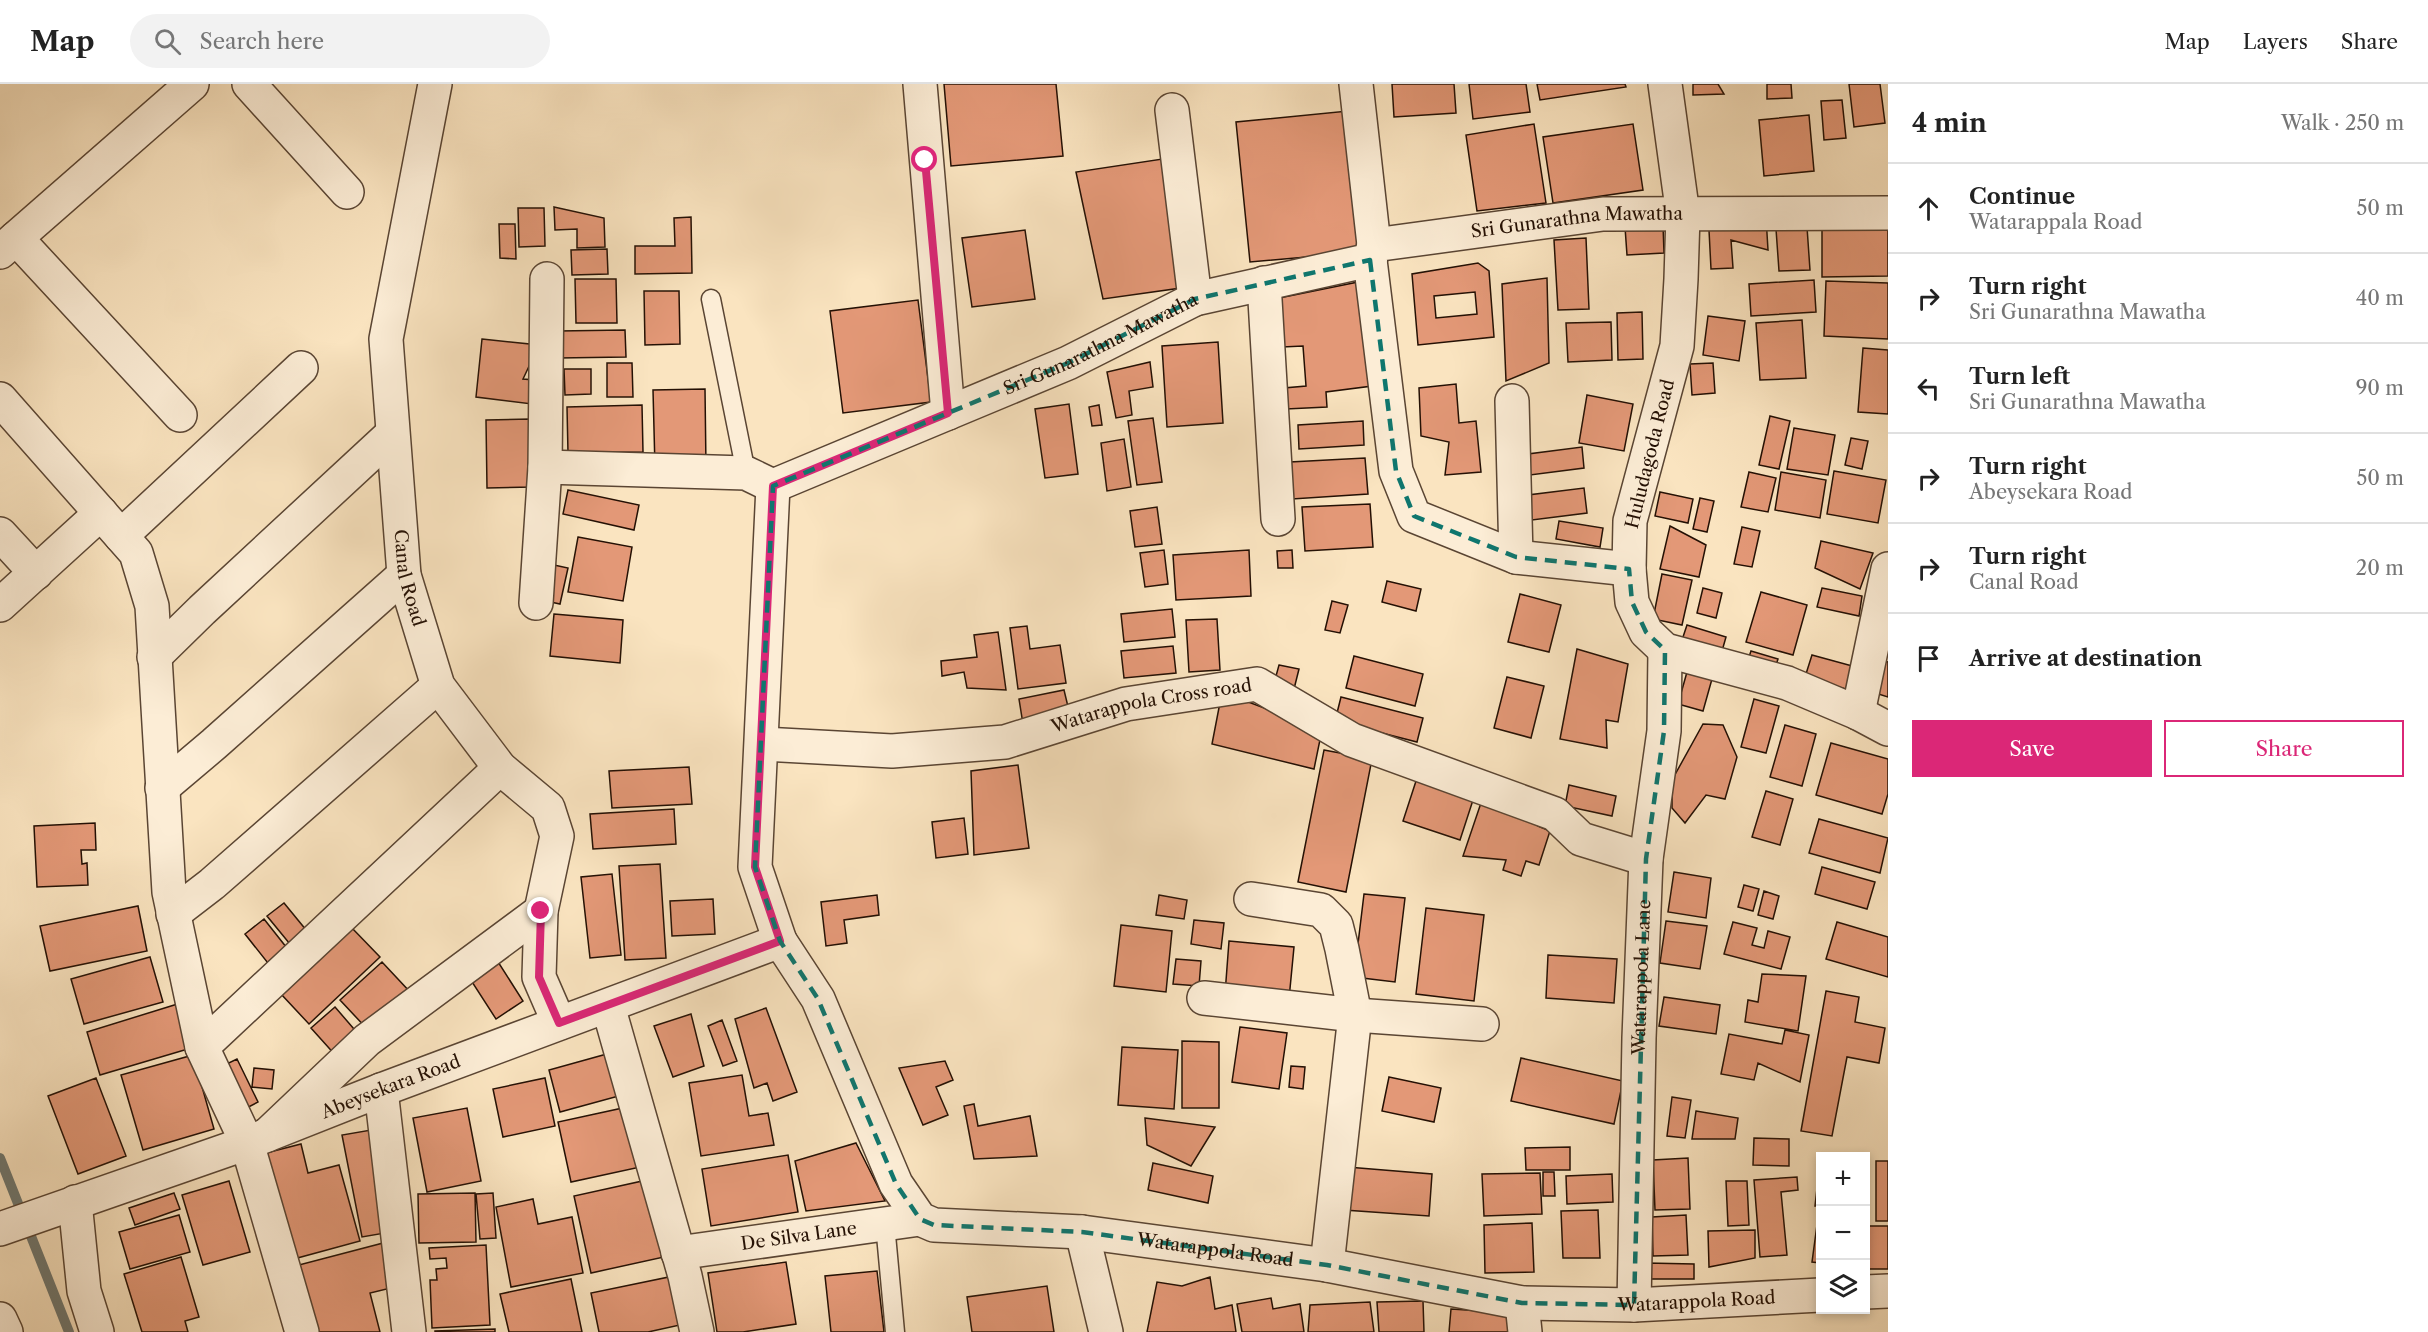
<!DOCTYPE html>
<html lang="en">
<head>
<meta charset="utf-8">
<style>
  body { margin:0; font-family:"Libre Caslon Text",serif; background:#f2f2f2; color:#222 }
  .controls { position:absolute; right:18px; bottom:18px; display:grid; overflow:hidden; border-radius:0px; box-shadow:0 3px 9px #0003 }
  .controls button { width:54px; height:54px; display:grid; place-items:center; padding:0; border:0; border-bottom:2px solid #e0e0e0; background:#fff; color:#222; font:30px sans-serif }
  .stop { position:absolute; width:18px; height:18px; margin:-14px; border:4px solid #db2777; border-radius:50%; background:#fff }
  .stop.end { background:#db2777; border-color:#fff; box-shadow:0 2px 6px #0008 }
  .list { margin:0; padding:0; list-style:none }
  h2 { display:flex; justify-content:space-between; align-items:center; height:78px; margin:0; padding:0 24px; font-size:26px }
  h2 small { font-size:20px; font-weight:400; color:#767676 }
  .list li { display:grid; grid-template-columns:39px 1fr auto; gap:18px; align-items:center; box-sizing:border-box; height:90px; padding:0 24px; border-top:2px solid #e0e0e0 }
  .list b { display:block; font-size:22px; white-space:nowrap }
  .list p { margin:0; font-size:20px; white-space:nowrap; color:#767676 }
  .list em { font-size:20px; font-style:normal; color:#767676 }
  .actions { display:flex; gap:12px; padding:18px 24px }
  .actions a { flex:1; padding:14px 0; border:2px solid #db2777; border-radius:0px; text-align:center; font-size:21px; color:#db2777 }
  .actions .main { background:#db2777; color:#fff }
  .icon { flex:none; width:33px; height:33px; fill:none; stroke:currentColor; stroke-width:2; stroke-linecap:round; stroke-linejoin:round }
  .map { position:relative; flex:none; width:1888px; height:1248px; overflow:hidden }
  header { display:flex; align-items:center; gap:36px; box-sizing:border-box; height:84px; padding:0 30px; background:#fff; border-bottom:2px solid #e0e0e0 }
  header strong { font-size:28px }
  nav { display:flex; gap:33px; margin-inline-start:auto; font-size:21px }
  .search { width:420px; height:54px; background:#f2f2f2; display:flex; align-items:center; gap:15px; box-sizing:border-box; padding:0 21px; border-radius:33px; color:#767676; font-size:22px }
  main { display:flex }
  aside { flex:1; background:#fff }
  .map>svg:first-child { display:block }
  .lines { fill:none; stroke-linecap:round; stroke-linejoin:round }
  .stream { stroke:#6f7871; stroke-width:10 }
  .building { fill:#e39877; stroke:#241004; stroke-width:1.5; fill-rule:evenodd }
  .service-casing { stroke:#5a4533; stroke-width:21 }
  .minor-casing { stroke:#5a4533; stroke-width:36 }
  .tertiary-casing { stroke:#5a4533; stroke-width:36 }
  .service { stroke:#fcedd6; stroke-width:18 }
  .minor { stroke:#fcedd6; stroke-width:33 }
  .tertiary { stroke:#fcedd6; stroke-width:33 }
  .route { stroke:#db2777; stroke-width:8 }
  .marked { fill:none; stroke:#0f766e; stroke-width:4.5; stroke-dasharray:12 8; stroke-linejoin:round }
  .labels { text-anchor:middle; stroke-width:5; stroke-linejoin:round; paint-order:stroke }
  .street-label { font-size:18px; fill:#241004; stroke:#fcedd6 }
</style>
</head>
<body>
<header>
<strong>Map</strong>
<div class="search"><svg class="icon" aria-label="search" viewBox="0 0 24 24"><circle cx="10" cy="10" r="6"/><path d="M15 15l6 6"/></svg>Search here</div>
<nav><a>Map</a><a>Layers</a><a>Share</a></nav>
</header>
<main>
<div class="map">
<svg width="1888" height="1248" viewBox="0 0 1888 1248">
  <rect width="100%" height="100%" fill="#fae4c0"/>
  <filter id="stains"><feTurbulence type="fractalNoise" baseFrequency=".00333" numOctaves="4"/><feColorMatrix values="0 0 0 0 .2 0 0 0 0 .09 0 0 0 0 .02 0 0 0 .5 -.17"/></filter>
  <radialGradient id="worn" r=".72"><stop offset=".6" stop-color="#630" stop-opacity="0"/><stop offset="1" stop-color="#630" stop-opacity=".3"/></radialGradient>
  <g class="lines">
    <path class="stream" d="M0 1074 69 1248"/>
  </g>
  <path class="building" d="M944 0H1056L1063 72 951 82Z
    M1392 0H1454L1456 29 1394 33Z
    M1469 0H1526L1530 28 1473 35Z
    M1537 0H1625L1626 3 1540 16Z
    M1693 0H1718L1724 10 1693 11Z
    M1767 0H1791L1792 14 1767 15Z
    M1849 0H1880L1885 39 1854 43Z
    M1842 16 1846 54 1824 56 1821 17Z
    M1348 27 1363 168 1250 178 1236 38Z
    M1809 31 1814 87 1764 92 1759 36Z
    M1534 40 1546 119 1477 127 1466 51Z
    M1633 40 1643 106 1553 119 1543 53Z
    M1169 74 1188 203 1103 215 1076 88Z
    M554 123 604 134 605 163 577 164V145L555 146Z
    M518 124H544L545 162 519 163Z
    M691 133 692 189 635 190V162H675L674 134Z
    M1766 133 1768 166 1731 156 1733 184 1711 185 1709 146Z
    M499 140H515L516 175 500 174Z
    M1663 141 1664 169 1627 171 1625 143Z
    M1807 143 1810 186 1779 187 1776 145Z
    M1822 145H1888V192L1822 193Z
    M1025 146 1035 215 972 223 962 154Z
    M1586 154 1589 225 1558 226 1554 156Z
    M607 165 608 190 572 191 571 166Z
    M1478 179 1489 187 1494 253 1418 261 1412 190ZM1475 208 1477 230 1436 234 1434 212Z
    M1547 194 1549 279 1506 297 1502 200Z
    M575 195H616L617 239H576Z
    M1368 196 1380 301 1326 308 1327 323 1286 325 1284 304 1306 302 1303 262 1282 263 1279 214Z
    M1814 196 1816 228 1751 232 1749 200Z
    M1826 197 1888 199V255L1824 252Z
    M644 207H679L680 260 645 261Z
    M918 216 931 318 843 329 830 227Z
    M1642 228 1643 275 1618 276 1617 229Z
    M1708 232 1745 237 1739 277 1703 271Z
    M1802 236 1806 294 1760 296 1756 239Z
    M1611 238 1612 276 1568 278 1566 239Z
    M625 246 626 273 558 274V247Z
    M482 255 539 261 523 295 535 296 532 320 476 313Z
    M1218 258 1223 339 1167 343 1162 262Z
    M1863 264 1888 266V330L1858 328Z
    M1150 278 1153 303 1129 307 1132 331 1116 334 1107 288Z
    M607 279H632L633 313H607Z
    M1713 279 1715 309 1692 311 1690 280Z
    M564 285H591V310L565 311Z
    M1456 300 1459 339 1476 337 1481 388 1445 391 1449 358 1421 352 1419 304Z
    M705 305 706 383 655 384 653 306Z
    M1587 311 1633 320 1624 367 1579 359Z
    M1069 320 1078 390 1045 394 1035 325Z
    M642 321 643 368 568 369 567 323Z
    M1099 321 1102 341 1092 342 1089 323Z
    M1770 332 1790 337 1779 385 1759 381Z
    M1153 334 1162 398 1137 401 1128 337Z
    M530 335 532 403 487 404 486 336Z
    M1363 337 1364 361 1299 365 1298 341Z
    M1794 344 1835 351 1828 391 1787 385Z
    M1851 354 1868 357 1862 385 1845 381Z
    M1124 355 1131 403 1107 407 1101 359Z
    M1582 363 1584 384 1530 391 1528 370Z
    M1365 374 1368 410 1292 415 1290 378Z
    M1834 387 1886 396 1878 439 1827 430Z
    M1749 388 1776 394 1768 428 1741 423Z
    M1781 388 1826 396 1820 434 1775 426Z
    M1584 404 1587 429 1532 436 1528 411Z
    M568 406 639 421 634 446 563 430Z
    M1660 408 1693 415 1688 439 1655 432Z
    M1700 414 1714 417 1707 448 1693 445Z
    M1370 420 1373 463 1305 467 1302 423Z
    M1157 423 1162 460 1135 463 1130 427Z
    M1559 437 1603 444 1600 463 1556 455Z
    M1670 442 1706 461 1699 493 1660 485Z
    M1742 443 1760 447 1752 483 1734 480Z
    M578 453 632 463 623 517 568 508Z
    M1821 457 1873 469 1860 505 1815 484Z
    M1164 466 1168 500 1145 503 1140 469Z
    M1249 466 1251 512 1176 516 1173 471Z
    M1292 466 1293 484H1278L1277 467Z
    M554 481 568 484 560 520 546 517Z
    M1662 490 1692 496 1682 541 1653 535Z
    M1387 497 1421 505 1416 527 1382 518Z
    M1703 504 1722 509 1716 534 1697 529Z
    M1822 504 1862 512 1859 532 1817 523Z
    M1761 508 1807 521 1793 571 1746 558Z
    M1520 510 1561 521 1549 568 1508 558Z
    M1332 517 1348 521 1340 549 1325 546Z
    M1172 525 1175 553 1124 558 1121 530Z
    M554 530 623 536 620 579 550 572Z
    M1217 535 1220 586 1189 588 1186 536Z
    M1687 541 1726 553 1722 567 1682 556Z
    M1027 542 1030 565 1060 561 1066 599 1018 605 1010 544Z
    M998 548 1006 606 967 604 964 588 942 592 941 577 977 573 974 551Z
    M1173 562 1176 589 1124 594 1121 567Z
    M1577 565 1628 580 1618 638 1606 636 1607 664 1560 655Z
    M1751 567 1778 575 1774 587 1747 579Z
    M1812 571 1856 583 1849 606 1805 593Z
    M1354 572 1423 590 1415 622 1346 604Z
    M1881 576 1888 578V613L1872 608Z
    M1279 581 1299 585 1293 609 1273 603Z
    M1687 588 1712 595 1703 627 1678 620Z
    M1507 593 1544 602 1531 654 1494 644Z
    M1064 606 1070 631 1023 640 1019 615Z
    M1222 608 1322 646 1314 685 1212 660Z
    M1341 613 1423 634 1417 658 1335 637Z
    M1754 615 1779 622 1766 669 1741 663Z
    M1703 640 1723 641 1737 673 1725 715 1706 711 1685 739 1672 724V696Z
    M1785 641 1816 650 1802 702 1770 693Z
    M1831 659 1888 675V710L1882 730 1816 711Z
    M1324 666 1372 675 1346 808 1298 798Z
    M1018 681 1029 764 974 771 971 687Z
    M689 683 692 720 612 724 609 687Z
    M1417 694 1474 713 1460 756 1403 737Z
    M1569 701 1616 712 1612 732 1565 722Z
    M1766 707 1793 715 1780 761 1752 753Z
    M1483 713 1541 732 1538 742 1550 747 1539 781 1526 777 1521 792 1503 786 1506 776 1463 772Z
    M674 725 676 760 593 765 590 730Z
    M964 734 968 770 936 774 932 738Z
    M1819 735 1888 754 1880 789 1809 769Z
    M95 739 96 766H81L82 780 87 779 88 801 37 803 34 742Z
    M660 780 666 874 625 876 619 782Z
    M1822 783 1875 798 1867 825 1815 810Z
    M1674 788 1711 794 1706 834 1668 828Z
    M612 790 621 871 590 874 581 793Z
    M1744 801 1759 805 1753 827 1738 823Z
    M1764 807 1779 812 1773 835 1758 831Z
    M1364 810 1405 814 1395 898 1354 893Z
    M877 811 879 831 844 836 847 859 826 862 821 818Z
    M1159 811 1187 816 1184 835 1156 831Z
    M713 815 715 850 672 852 670 817Z
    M284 819 311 852 294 865 267 832Z
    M138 822 147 867 50 887 40 842Z
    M1426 824 1484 831 1474 917 1416 910Z
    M264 835 294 873 275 888 245 850Z
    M1194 836 1224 839 1221 865 1191 860Z
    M1666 837 1707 842 1700 885 1660 879Z
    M1733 838 1757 844 1752 861 1764 864 1768 847 1790 853 1781 885 1724 870Z
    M1837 838 1888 853V893L1826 875Z
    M1121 841 1172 847 1166 908 1114 902Z
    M351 843 380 873 309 940 281 910Z
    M1229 857 1294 863 1289 915 1225 910Z
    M493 870 523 917 496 935 465 887Z
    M1548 871 1617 875 1614 919 1546 914Z
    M150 873 163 918 84 940 71 895Z
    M1176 875 1201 877 1199 902 1173 900Z
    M382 878 411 909 369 947 340 916Z
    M1762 890 1806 892 1798 947 1745 938 1748 916 1758 918Z
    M1826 907 1859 913 1855 938 1885 944 1879 979 1847 973 1832 1052 1801 1047Z
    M1664 913 1720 921 1716 950 1659 942Z
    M184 918 198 962 100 991 87 948Z
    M335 923 360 952 337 973 311 944Z
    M766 924 797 1008 773 1017 767 999 754 1004 735 935Z
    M691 930 704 982 673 993 654 942Z
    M722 936 737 977 723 982 708 942Z
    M1240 943 1287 949 1279 1005 1232 998Z
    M1785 946 1809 951 1800 998 1758 979 1754 996 1721 990 1729 950 1782 960Z
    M1182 957 1219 958V1024H1182Z
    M1122 963 1178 966 1174 1025 1118 1021Z
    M614 968 626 1010 560 1028 549 986Z
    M193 971 214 1045 143 1066 121 991Z
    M1521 974 1623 997 1614 1040 1511 1017Z
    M237 975 258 1018 235 1030 214 986Z
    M945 977 953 996 936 1003 948 1031 923 1041 899 984Z
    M1291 982 1305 983 1303 1005 1289 1003Z
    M254 984 274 986 272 1005 252 1003Z
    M742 991 749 1032 768 1029 774 1061 701 1072 689 999Z
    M1389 993 1441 1004 1434 1038 1382 1027Z
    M96 994 126 1072 78 1090 48 1012Z
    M545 994 555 1042 503 1053 493 1005Z
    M1672 1013 1691 1016 1685 1054 1667 1052Z
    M974 1020 978 1042 1030 1032 1037 1072 974 1075 964 1022Z
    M632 1022 645 1082 571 1098 558 1038Z
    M467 1024 481 1097 427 1108 413 1034Z
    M1696 1027 1738 1034 1735 1055H1692Z
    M1145 1034 1215 1043 1191 1082 1147 1061Z
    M371 1046 391 1148 362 1153 342 1051Z
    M1754 1054 1789 1055V1082L1753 1081Z
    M856 1059 885 1117 806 1127 795 1077Z
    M301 1060 308 1089 339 1081 360 1157 290 1176 262 1070Z
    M1570 1063V1086H1526L1525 1064Z
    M788 1071 798 1128 711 1142 702 1085Z
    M1688 1074 1690 1125 1655 1126 1653 1076Z
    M1876 1077H1888V1137H1876Z
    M1153 1079 1213 1092 1208 1119 1148 1106Z
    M1347 1083 1432 1090 1429 1132 1344 1126Z
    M1819 1087H1820V1122H1815Z
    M1543 1088H1554L1555 1112H1543Z
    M1540 1089 1542 1130 1484 1132 1482 1090Z
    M1612 1090 1613 1118 1567 1120 1566 1092Z
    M1797 1093 1798 1106 1781 1108 1787 1171 1760 1173 1754 1096Z
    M647 1096 664 1173 591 1189 574 1112Z
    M229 1097 250 1168 203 1181 182 1111Z
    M1726 1097H1747L1749 1141 1728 1142Z
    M174 1109 180 1125 135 1141 129 1124Z
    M475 1109 476 1158 419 1159 418 1110Z
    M493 1109 496 1154 480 1155 476 1110Z
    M533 1115 538 1140 572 1133 583 1189 511 1203 496 1123Z
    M1598 1126 1600 1174H1563L1561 1127Z
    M1819 1126H1820V1179L1812 1178Z
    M179 1131 190 1168 130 1185 119 1148Z
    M1686 1131 1688 1171 1653 1172 1652 1133Z
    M1532 1139 1534 1188 1485 1189 1484 1141Z
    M1869 1142H1888V1185H1868Z
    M1755 1146V1174L1709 1183 1708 1147Z
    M387 1158 399 1202 370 1209 380 1248H312L295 1182Z
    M486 1161 490 1241 432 1244 430 1196H437L436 1185 447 1184 446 1174 430 1175 429 1164Z
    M181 1173 199 1233 185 1237 188 1248H142L124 1190Z
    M786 1178 796 1240 743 1248H717L708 1189Z
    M1646 1179 1694 1180V1195H1646Z
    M877 1187 884 1248H831L825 1192Z
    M669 1193 680 1241 648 1248H599L591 1209Z
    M1210 1193 1215 1225 1232 1221 1236 1248H1147L1157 1198 1182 1202Z
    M571 1195 582 1248H509L500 1210Z
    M1047 1202 1054 1248H972L967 1213Z
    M1271 1214 1273 1225 1300 1220 1304 1248H1242L1237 1220Z
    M1423 1217 1424 1248H1379L1377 1218Z
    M1370 1218 1374 1248H1308L1310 1221Z
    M1451 1225 1513 1229 1512 1248H1449Z
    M495 1245V1248H435V1247Z"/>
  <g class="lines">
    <defs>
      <path id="service" d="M711 215 746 389
        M885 1140 895 1248"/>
      <g id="minor">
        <path d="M249 0 347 108"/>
        <path id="s1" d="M435 0 386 255 404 491 438 602 500 684 548 724 557 752 541 827 539 893 559 939"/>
        <path d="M920 0 948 329"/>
        <path d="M1356 0 1374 161"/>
        <path d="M1665 0 1683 131 1681 195 1677 262 1630 437 1629 485 1632 518 1646 548 1665 566 1787 599 1858 629 1888 645"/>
        <path d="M1172 26 1195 215"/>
        <path d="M16 154 180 331"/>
        <path d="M0 168 192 0"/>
        <path d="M1370 176 1396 387 1414 432 1516 473 1629 485"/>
        <path d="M1264 199 1278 435"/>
        <path d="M0 315 136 469 152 522 169 808 202 963 247 1059 302 1248"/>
        <path d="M1512 317 1516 473"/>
        <path d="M545 383 746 389 773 402"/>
        <path id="s2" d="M773 402 1068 279 1195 215 1370 176 1374 161 1603 130 1888 129"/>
        <path d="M773 402 755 783 780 857"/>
        <path d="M0 450 36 489"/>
        <path d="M121 452 301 284"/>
        <path d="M536 519 545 383 547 195"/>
        <path d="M0 521 101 429"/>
        <path d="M154 573 202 526 392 350"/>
        <path d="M1858 629 1888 485"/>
        <path id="s3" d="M763 660 892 667 1005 658 1126 620 1257 600 1352 656 1555 730 1581 755 1646 775"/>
        <path d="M162 704 214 660 404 491"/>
        <path d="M1251 815 1321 826 1336 841 1342 865 1355 931 1327 1181"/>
        <path d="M173 830 212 800 438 602"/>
        <path d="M1204 914 1355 931 1482 940"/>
        <path d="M608 922 685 1192 697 1248"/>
        <path d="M202 963 500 684"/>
        <path d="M381 1006 409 1248"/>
        <path d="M267 1051 367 956 541 827"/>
        <path d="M75 1118 84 1207 97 1248"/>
        <path d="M1082 1148 1106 1248"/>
        <path id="s4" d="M678 1169 920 1135"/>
        <path d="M1522 1219 1525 1248"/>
        <path id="s5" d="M1634 1221 1639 954 1646 775 1664 647 1665 566"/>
        <path d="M0 1235 6 1248"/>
      </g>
      <g id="tertiary">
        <path id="s6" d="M0 1145 247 1059 381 1006 780 857 818 915 896 1100 920 1135 934 1141 1082 1148 1327 1181 1522 1219 1634 1221 1820 1211"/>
        <path d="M1866 1208 1888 1207"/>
      </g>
    </defs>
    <use href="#service" class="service-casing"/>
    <use href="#minor" class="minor-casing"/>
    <use href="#tertiary" class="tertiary-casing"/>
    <use href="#service" class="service"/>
    <use href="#minor" class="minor"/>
    <use href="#tertiary" class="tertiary"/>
  </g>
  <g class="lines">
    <path class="route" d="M541 827 539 893 559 939 780 857 755 783 773 402 948 329 925 76"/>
  </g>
  <path class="marked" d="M1370 176 1396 387 1414 432 1516 473 1629 485 1632 518 1646 548 1665 566 1664 647 1646 775 1634 1221 1522 1219 1327 1181 1082 1148 934 1141 920 1135 896 1100 818 915 780 857 755 783 773 402 1068 279 1195 215Z"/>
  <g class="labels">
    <g class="street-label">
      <text dy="6" stroke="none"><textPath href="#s2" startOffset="861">Sri Gunarathna Mawatha</textPath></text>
      <text dy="6" stroke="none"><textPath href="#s2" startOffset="357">Sri Gunarathna Mawatha</textPath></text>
      <text transform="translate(1650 370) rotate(-76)" y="6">Huludagoda Road</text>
      <text dy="6" stroke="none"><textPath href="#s1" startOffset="500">Canal Road</textPath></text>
      <text dy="6" stroke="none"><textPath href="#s3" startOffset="394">Watarappola Cross road</textPath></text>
      <text dy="6" stroke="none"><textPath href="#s5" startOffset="328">Watarappola Lane</textPath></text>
      <text dy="6" stroke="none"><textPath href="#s6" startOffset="416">Abeysekara Road</textPath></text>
      <text dy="6" stroke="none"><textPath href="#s4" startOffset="122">De Silva Lane</textPath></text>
      <text dy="6" stroke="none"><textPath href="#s6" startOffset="1442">Watarappola Road</textPath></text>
      <text dy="6" stroke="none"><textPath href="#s6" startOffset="1928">Watarappola Road</textPath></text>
    </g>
  </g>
  <rect width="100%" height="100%" filter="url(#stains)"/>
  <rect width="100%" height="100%" fill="url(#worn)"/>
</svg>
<div class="controls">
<button>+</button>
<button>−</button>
<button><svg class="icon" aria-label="layers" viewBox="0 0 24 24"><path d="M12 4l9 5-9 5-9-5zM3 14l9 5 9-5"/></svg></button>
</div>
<div class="stop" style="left:925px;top:76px"></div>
<div class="stop end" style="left:541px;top:827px"></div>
</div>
<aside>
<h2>4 min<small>Walk · 250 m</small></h2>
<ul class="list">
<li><svg class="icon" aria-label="ahead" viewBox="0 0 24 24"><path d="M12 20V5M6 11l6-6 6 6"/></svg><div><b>Continue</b><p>Watarappala Road</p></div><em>50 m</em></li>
<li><svg class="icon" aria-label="right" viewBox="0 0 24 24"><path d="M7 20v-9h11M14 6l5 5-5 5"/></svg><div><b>Turn right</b><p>Sri Gunarathna Mawatha</p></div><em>40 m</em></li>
<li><svg class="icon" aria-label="left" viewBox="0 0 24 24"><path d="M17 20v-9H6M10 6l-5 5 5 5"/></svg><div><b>Turn left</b><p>Sri Gunarathna Mawatha</p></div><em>90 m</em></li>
<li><svg class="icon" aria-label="right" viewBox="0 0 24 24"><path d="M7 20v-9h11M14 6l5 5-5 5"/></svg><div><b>Turn right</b><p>Abeysekara Road</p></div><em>50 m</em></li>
<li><svg class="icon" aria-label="right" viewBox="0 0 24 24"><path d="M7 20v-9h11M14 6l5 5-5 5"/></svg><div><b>Turn right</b><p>Canal Road</p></div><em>20 m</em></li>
<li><svg class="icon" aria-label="arrive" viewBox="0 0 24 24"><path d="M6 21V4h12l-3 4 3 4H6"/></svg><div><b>Arrive at destination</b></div></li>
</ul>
<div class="actions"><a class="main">Save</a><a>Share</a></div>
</aside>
</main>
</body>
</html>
